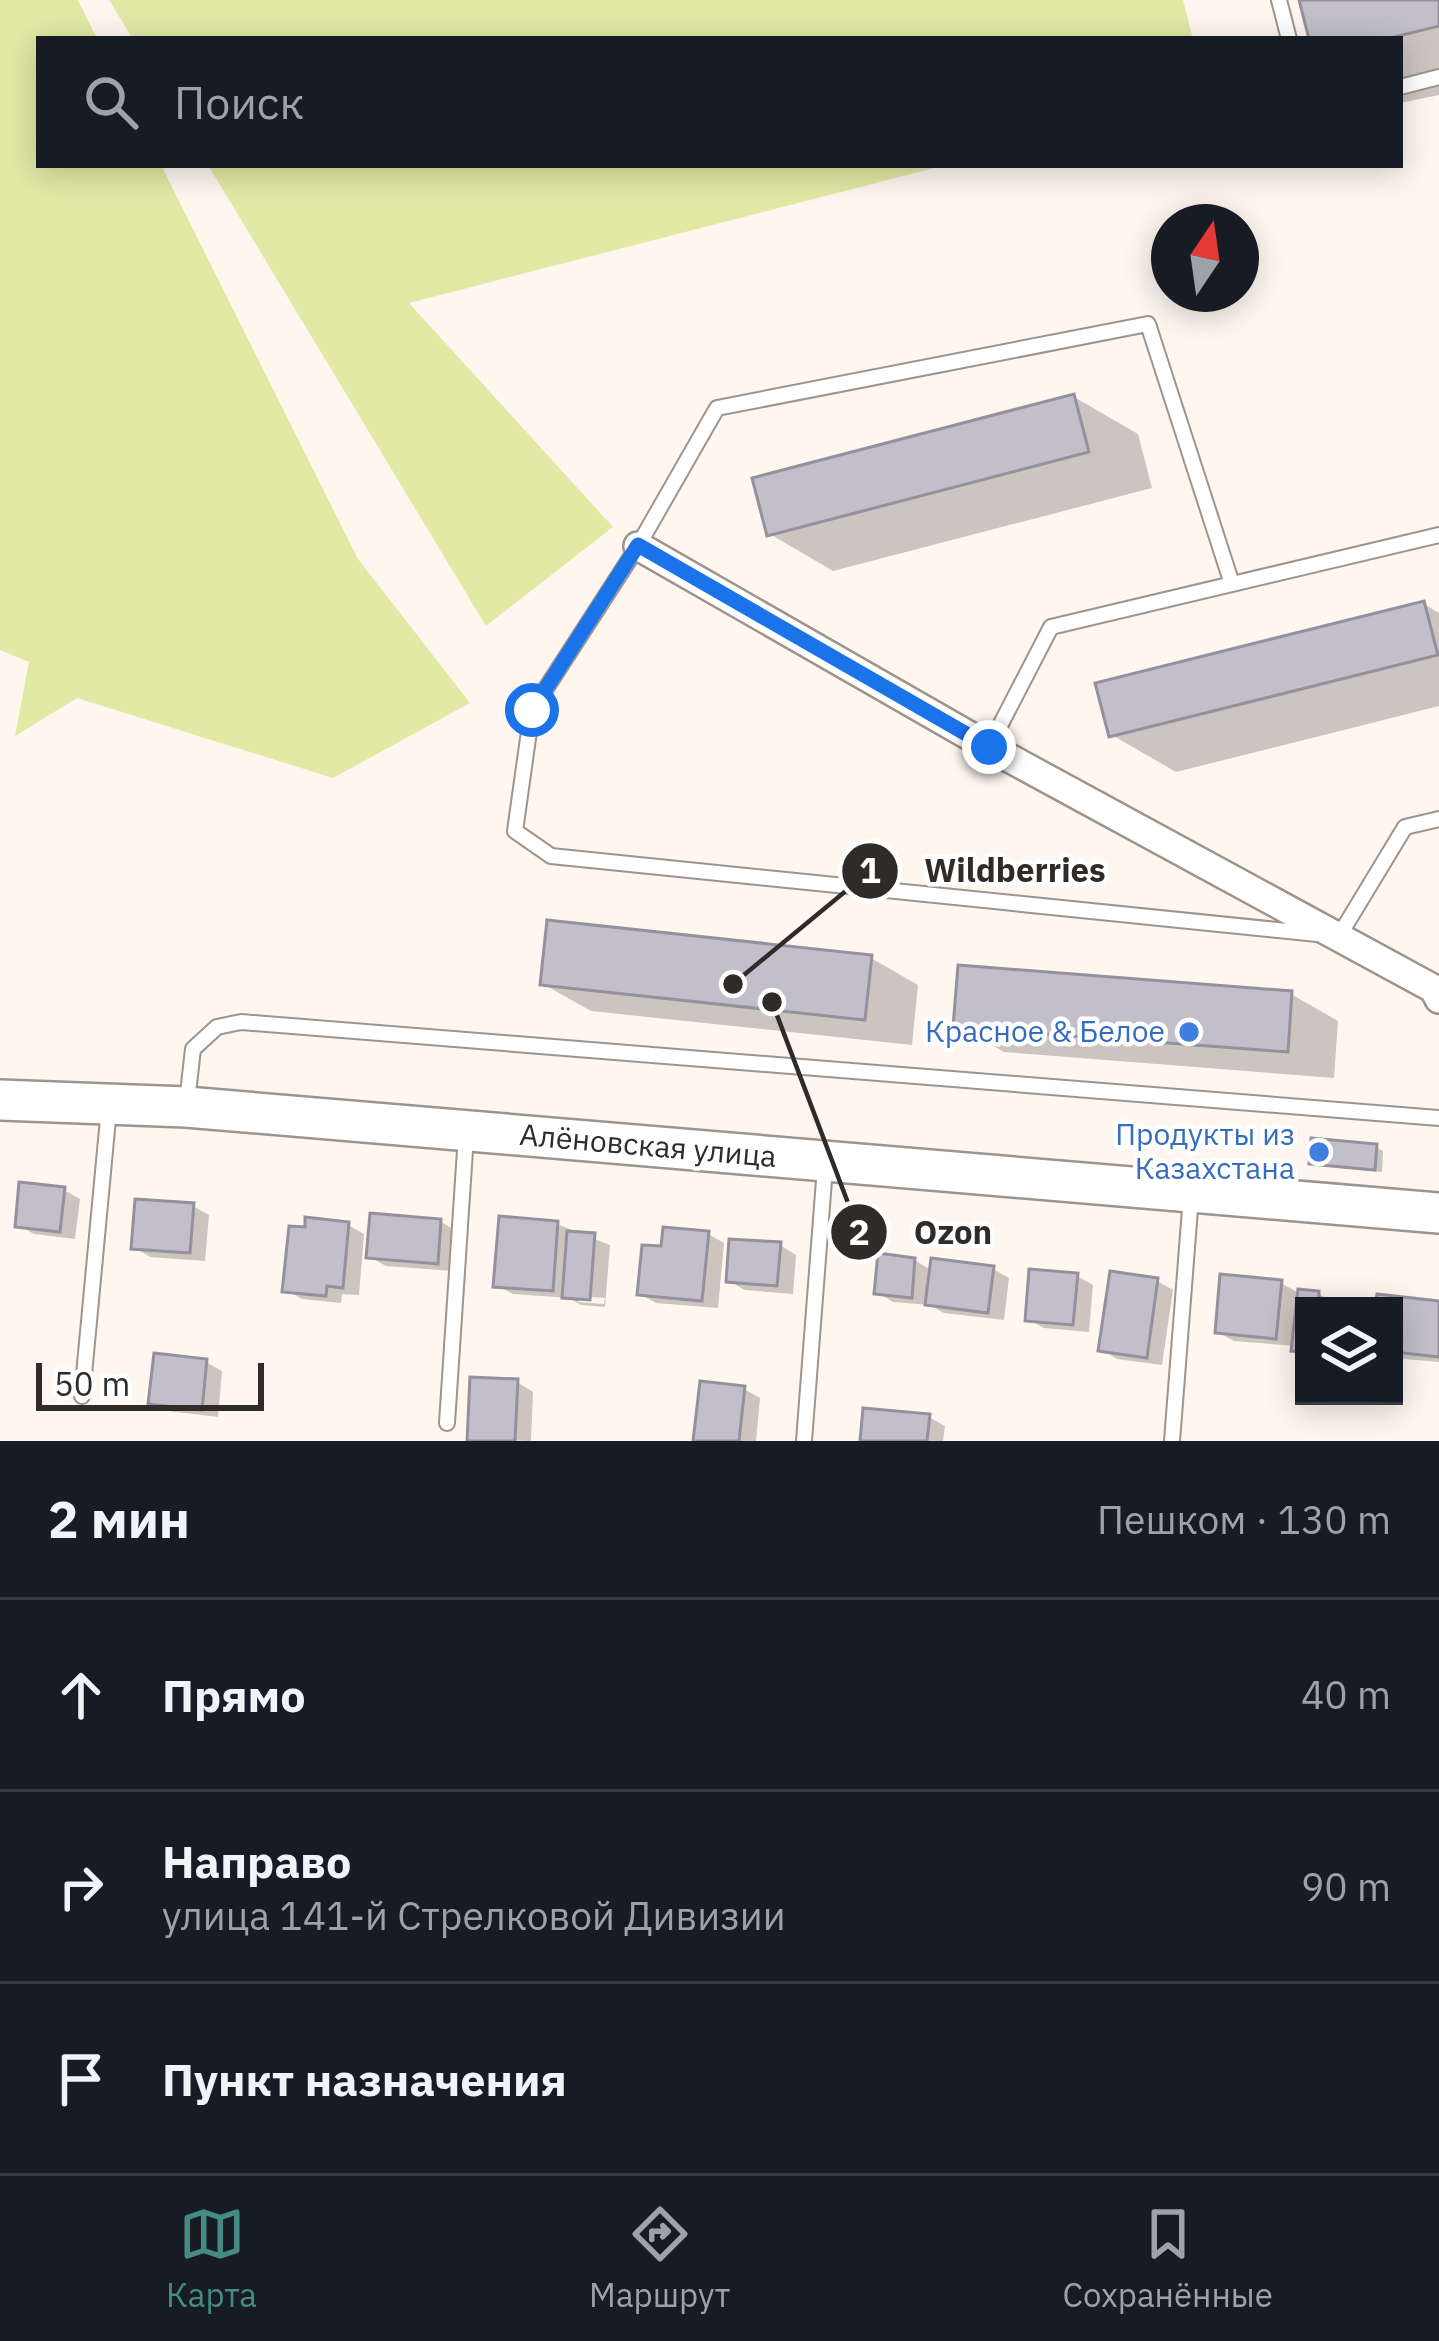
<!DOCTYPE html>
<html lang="ru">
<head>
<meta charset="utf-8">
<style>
  body { margin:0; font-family:"IBM Plex Sans",sans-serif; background:#20242c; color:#f1f3f6 }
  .controls { position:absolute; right:36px; bottom:36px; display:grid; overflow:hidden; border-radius:0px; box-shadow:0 6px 30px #0003 }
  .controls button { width:108px; height:108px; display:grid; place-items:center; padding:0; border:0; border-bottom:3px solid #363941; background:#171b24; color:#f1f3f6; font:60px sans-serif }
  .compass { position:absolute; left:1151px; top:204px; width:108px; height:108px; border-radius:50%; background:#171b24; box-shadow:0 6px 30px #0003; rotate:13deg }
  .scale { position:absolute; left:36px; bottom:30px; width:228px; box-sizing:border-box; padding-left:12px; border:6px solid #2f2b28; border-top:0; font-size:33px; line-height:42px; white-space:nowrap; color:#2f2b28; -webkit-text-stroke:9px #fff; paint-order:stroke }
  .stop { position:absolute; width:36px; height:36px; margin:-27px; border:9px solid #1a73e8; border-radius:50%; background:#fff }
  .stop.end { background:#1a73e8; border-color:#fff; box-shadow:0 3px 12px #0008 }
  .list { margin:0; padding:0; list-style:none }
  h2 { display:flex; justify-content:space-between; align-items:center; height:156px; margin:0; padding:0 48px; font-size:51px }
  h2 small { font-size:39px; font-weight:400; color:#9ea1a6 }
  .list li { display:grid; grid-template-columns:78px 1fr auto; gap:36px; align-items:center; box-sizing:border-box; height:192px; padding:0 48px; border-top:3px solid #363941 }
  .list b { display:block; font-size:45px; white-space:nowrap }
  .list p { margin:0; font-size:39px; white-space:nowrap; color:#9ea1a6 }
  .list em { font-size:39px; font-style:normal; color:#9ea1a6 }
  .icon { flex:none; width:66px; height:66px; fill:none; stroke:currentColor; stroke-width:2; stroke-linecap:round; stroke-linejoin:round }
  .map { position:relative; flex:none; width:1439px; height:1441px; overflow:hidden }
  .search { position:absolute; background:#171b24; box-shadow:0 6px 30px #0003; left:36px; right:36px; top:36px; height:132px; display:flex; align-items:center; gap:30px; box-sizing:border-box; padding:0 42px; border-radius:0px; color:#9ea1a6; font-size:45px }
  .sheet { height:732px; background:#171b24 }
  nav { display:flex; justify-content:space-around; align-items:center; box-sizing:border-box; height:168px; border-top:3px solid #363941; background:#171b24; font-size:33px; color:#9ea1a6 }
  nav a { display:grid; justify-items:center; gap:6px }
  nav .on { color:#468b83 }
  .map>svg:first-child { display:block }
  .green { fill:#e1e9a5 }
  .shadow { fill:#0003; fill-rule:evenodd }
  .building { fill:#c2bfca; stroke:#94919c; stroke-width:3 }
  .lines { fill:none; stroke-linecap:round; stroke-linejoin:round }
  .lane-casing { stroke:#9e948c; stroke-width:18 }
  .street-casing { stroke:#9e948c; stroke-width:32 }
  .secondary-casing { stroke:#9e948c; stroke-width:44 }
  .lane { stroke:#fff; stroke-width:14 }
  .street { stroke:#fff; stroke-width:27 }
  .secondary { stroke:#fff; stroke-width:39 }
  .route { stroke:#1a73e8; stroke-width:15 }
  .shop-dot { fill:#3f7fe0; stroke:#fff; stroke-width:4.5 }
  .labels { text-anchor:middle; stroke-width:9; stroke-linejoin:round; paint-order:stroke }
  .shop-label { font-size:30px; fill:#366cbe; stroke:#fff; text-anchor:end }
  .street-label { font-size:30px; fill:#2f2b28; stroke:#fff }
  .leader { fill:none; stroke:#2f2b28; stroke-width:4.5 }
  .callout-dot { fill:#2f2b28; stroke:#fff; stroke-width:4.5 }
  .mark-label { font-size:36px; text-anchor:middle; font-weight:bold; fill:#fff }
  .callout-label { font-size:33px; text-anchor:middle; font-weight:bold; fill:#2f2b28; stroke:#fff; stroke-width:9; stroke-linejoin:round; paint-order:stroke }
</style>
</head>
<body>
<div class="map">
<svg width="1439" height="1441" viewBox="0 0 1439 1441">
  <rect width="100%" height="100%" fill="#fef6ef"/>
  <path class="green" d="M0 0H78L97 39H39V165H161L358 559 470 703 333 778 77 698 15 736 29 662 0 650Z
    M109 0H1183L1193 39H133Z
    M208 165H946L409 303 613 527 486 626Z"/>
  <path class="shadow" d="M1303 0H1439V95L1400 103V39H1312Z
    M1074 397 1138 434 1152 488 833 571 770 534Z
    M1424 604 1439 613V706L1176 772 1112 735Z
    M871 958 918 985 912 1045 591 1011 543 984Z
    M1291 994 1338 1021 1334 1078 1004 1052 957 1025Z
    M1376 1147 1383 1151 1382 1172 1319 1166 1312 1162Z
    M64 1190 80 1199 75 1239 34 1234 18 1225Z
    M193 1206 209 1215 205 1261 150 1257 134 1247Z
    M440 1221 456 1231 453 1271 386 1266 370 1257Z
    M557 1224 610 1245 605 1307 581 1305 569 1298 513 1294 497 1285ZM578 1296 605 1298 604 1304 578 1302Z
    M348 1225 364 1234 359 1295 342 1294 341 1303 302 1299 286 1290Z
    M708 1234 724 1243 718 1308 656 1303 640 1294 664 1250Z
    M780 1245 796 1255 793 1294 745 1290 729 1281Z
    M915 1260 932 1271 993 1269 1009 1278 1004 1320 944 1313 930 1305 893 1302 877 1292Z
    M1077 1276 1093 1285 1089 1332 1044 1328 1028 1319Z
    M1157 1281 1173 1290 1162 1365 1117 1359 1101 1349Z
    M1281 1283 1297 1292 1319 1294 1336 1304 1350 1306H1304V1354L1295 1346 1234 1341 1218 1332Z
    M1379 1297 1439 1303V1362L1394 1358V1306H1378Z
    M206 1362 222 1371 218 1417 168 1411 152 1402Z
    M517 1382 533 1392 531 1441 470 1439Z
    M702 1384 744 1389 760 1398 756 1441H696Z
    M866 1411 929 1417 945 1426 943 1441H863Z"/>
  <path class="building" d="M1299 0H1439V26L1386 39H1309Z
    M1074 394 1089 452 767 536 752 478Z
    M1424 601 1438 655 1109 737 1095 683Z
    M547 920 872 955 865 1020 540 985Z
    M958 965 1292 991 1288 1052 953 1027Z
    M1311 1138 1377 1144 1375 1170 1309 1164Z
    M19 1182 65 1187 60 1232 15 1227Z
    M135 1199 194 1203 190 1253 131 1249Z
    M370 1213 441 1219 438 1264 366 1258Z
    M499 1216 558 1221 553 1291 493 1287Z
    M305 1217 349 1222 343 1288 327 1286 326 1296 282 1292 289 1226 305 1227Z
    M663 1227 709 1231 702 1301 637 1295 642 1245 661 1246Z
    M567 1231 595 1233 590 1300 562 1298Z
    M729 1239 781 1242 777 1286 726 1282Z
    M878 1253 915 1258 912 1298 874 1294Z
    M931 1258 994 1266 988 1313 925 1305Z
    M1029 1269 1078 1273 1073 1325 1025 1321Z
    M1110 1271 1158 1278 1147 1358 1098 1351Z
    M1220 1274 1282 1280 1276 1339 1215 1333Z
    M1298 1289 1319 1291V1299L1349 1302V1306H1304V1352L1291 1351Z
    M1377 1294 1439 1301V1357L1394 1352V1306H1375Z
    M154 1353 207 1359 202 1410 148 1404Z
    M470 1377 518 1379 515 1441H467Z
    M700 1381 745 1386 739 1441H693Z
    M863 1408 930 1414 927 1441H860Z"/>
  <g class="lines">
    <defs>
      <path id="lane" d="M1279 0 1289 39
        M1400 87 1439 77
        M1232 584 1148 324 717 408 638 546 532 710 515 831 551 856 1317 934
        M989 747 1051 627 1439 535
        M1339 936 1405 827 1439 819
        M187 1102 193 1049 217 1027 241 1022 1439 1118
        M82 1396 109 1108
        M447 1423 466 1135
        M804 1441 825 1167
        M1172 1441 1191 1196"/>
      <path id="street" d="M638 546 989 747 1434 989 1439 999"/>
      <path id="secondary" d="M0 1100 186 1107 1439 1213"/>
    </defs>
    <use href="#lane" class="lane-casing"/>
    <use href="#street" class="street-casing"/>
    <use href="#secondary" class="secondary-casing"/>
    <use href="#lane" class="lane"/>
    <use href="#street" class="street"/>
    <use href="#secondary" class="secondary"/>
  </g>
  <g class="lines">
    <path class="route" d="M532 710 638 545 989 747"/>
  </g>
  <g class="shop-dot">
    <circle cx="1189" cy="1032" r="12"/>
    <circle cx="1319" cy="1152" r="12"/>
  </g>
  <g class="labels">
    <g class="shop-label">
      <text x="1165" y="1042">Красное &amp; Белое</text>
      <text x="1295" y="1145">Продукты из<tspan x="1295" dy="34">Казахстана</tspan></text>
    </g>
    <g class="street-label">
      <text transform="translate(648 1146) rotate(5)" y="10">Алёновская улица</text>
    </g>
  </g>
  <path class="leader" d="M733 984L870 871M772 1002L859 1232"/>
  <g class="callout-dot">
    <circle cx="733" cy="984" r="12"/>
    <circle cx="772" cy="1002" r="12"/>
    <circle cx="870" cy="871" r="30"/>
    <circle cx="859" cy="1232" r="30"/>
  </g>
  <g class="mark-label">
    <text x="870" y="883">1</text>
    <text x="859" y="1245">2</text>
  </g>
  <g class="callout-label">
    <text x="1015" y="882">Wildberries</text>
    <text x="953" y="1244">Ozon</text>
  </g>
</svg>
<div class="controls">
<button><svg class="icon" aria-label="layers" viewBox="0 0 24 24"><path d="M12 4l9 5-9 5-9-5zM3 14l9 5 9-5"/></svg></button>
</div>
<svg class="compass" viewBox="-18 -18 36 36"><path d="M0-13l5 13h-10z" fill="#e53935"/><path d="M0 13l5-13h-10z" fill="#9ea1a6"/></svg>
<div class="scale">50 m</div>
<div class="stop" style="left:532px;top:710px"></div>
<div class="stop end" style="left:989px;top:747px"></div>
<div class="search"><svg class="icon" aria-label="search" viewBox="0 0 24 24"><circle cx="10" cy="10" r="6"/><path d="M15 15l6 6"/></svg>Поиск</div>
</div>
<section class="sheet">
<h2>2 мин<small>Пешком · 130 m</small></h2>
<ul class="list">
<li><svg class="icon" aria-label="ahead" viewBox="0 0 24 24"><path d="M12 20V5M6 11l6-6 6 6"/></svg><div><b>Прямо</b></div><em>40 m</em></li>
<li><svg class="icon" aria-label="right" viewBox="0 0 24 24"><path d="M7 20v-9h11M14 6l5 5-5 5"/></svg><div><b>Направо</b><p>улица 141-й Стрелковой Дивизии</p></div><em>90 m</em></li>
<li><svg class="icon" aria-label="arrive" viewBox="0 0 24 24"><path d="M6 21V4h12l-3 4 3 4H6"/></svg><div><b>Пункт назначения</b></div></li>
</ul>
</section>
<nav>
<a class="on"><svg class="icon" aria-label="map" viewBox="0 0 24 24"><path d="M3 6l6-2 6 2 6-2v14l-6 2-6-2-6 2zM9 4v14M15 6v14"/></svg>Карта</a>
<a><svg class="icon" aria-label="directions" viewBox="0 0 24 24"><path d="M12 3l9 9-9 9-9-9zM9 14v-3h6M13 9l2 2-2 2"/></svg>Маршрут</a>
<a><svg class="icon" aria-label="saved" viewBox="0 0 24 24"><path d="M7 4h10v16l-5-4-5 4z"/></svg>Сохранённые</a>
</nav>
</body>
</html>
